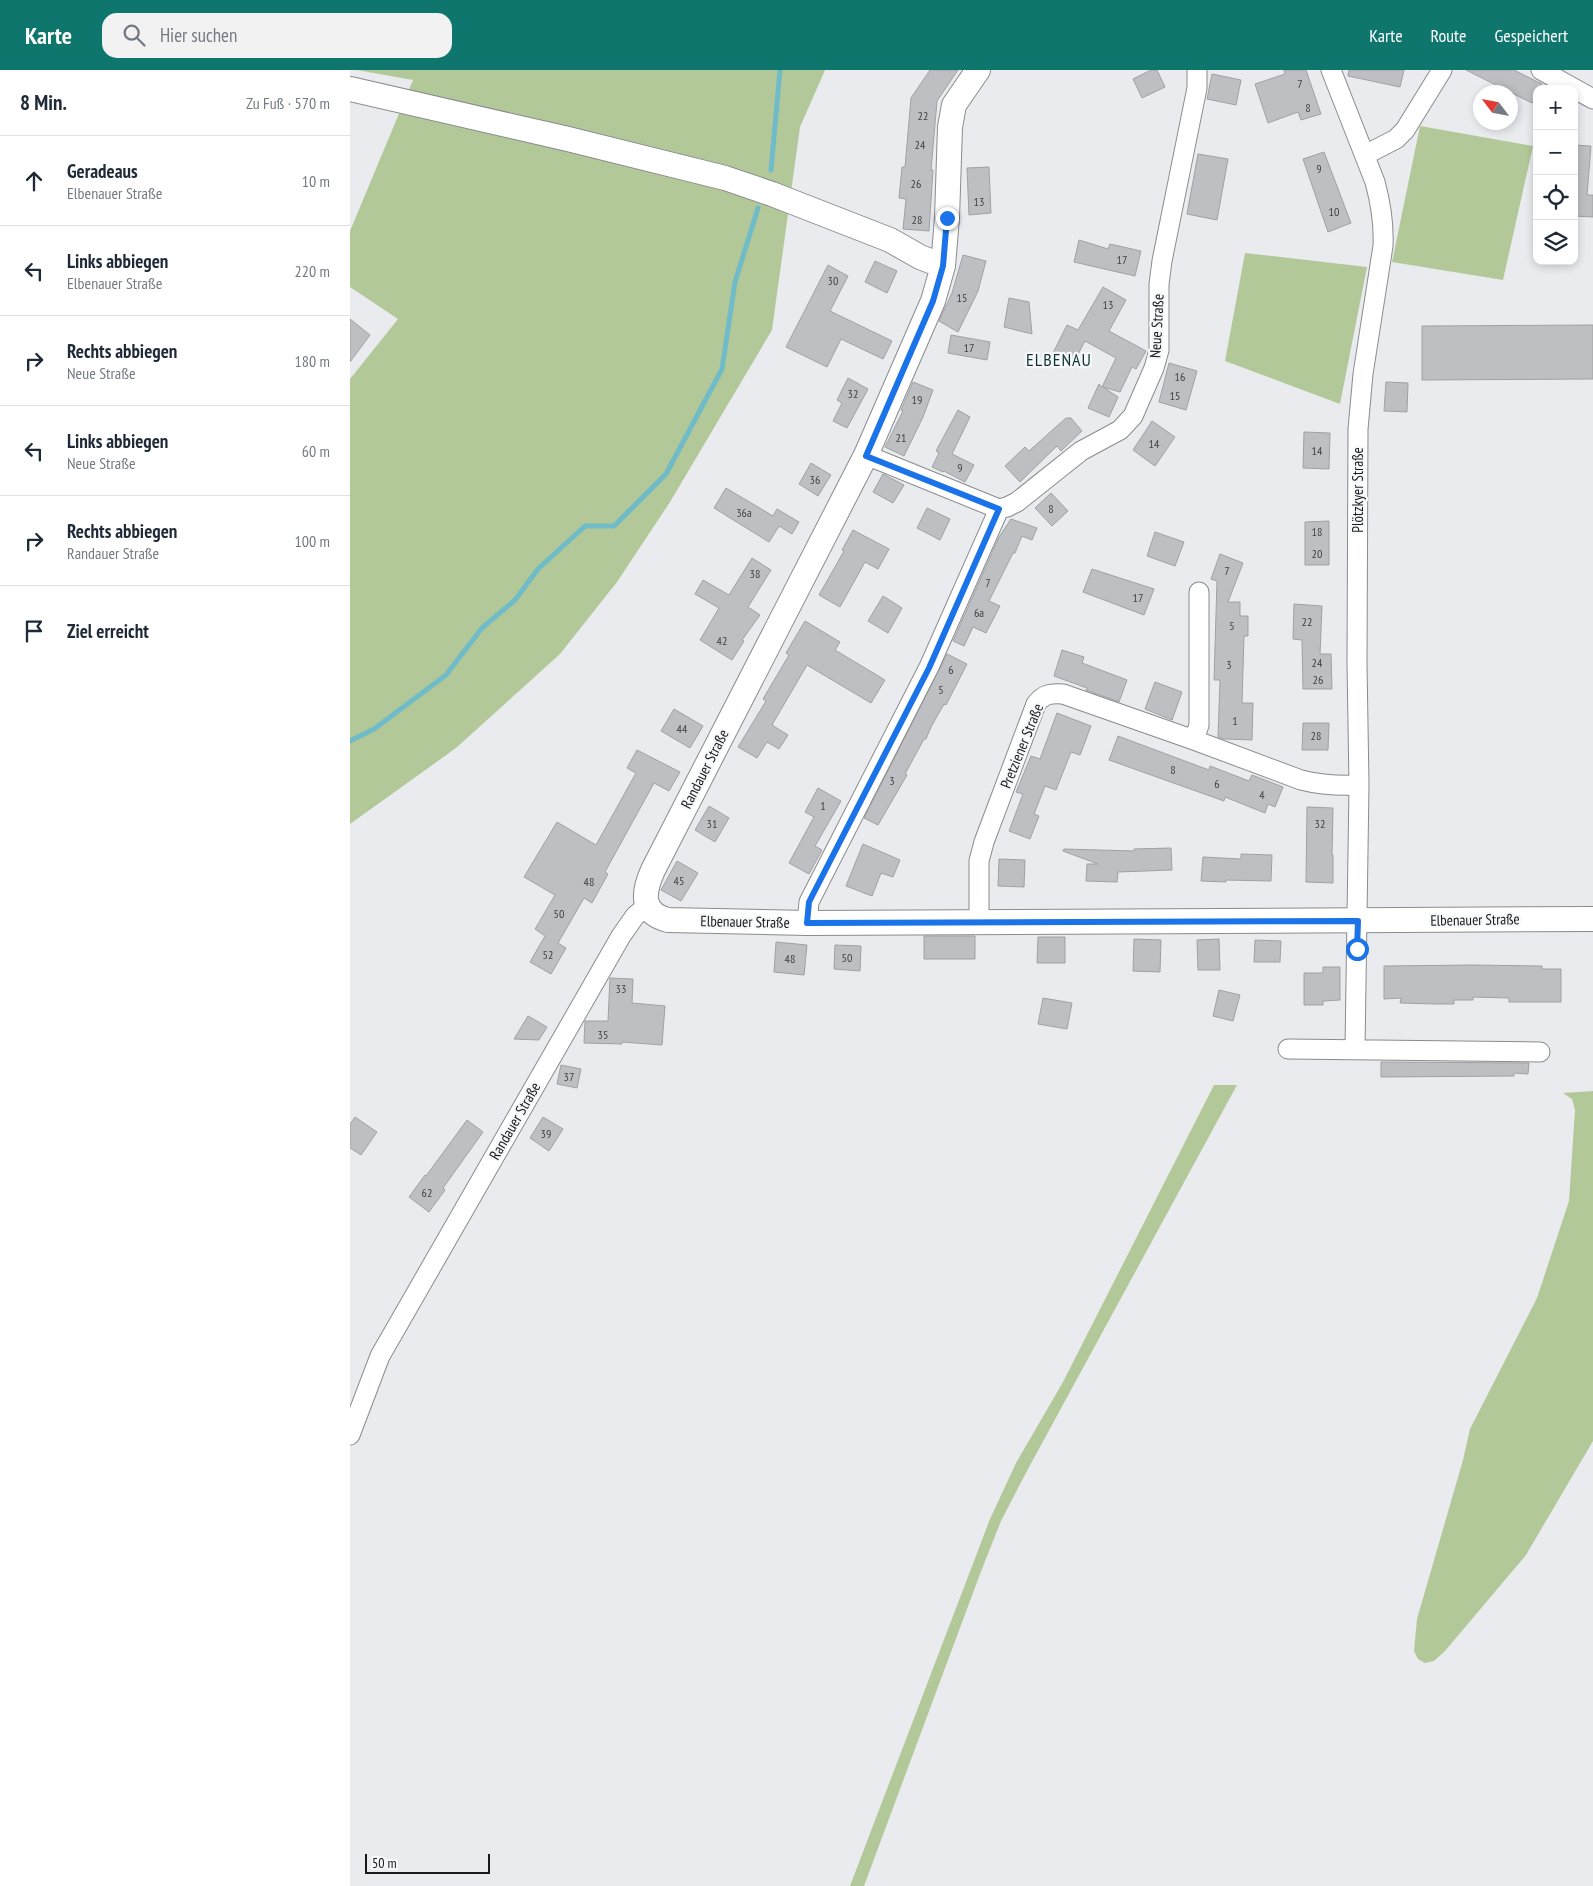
<!DOCTYPE html>
<html lang="de">
<head>
<meta charset="utf-8">
<style>
  body { margin:0; font-family:"PT Sans Narrow",sans-serif; background:#f2f2f3; color:#1f2937 }
  .controls { position:absolute; right:15px; top:15px; display:grid; overflow:hidden; border-radius:10px; box-shadow:0 2px 8px #0003 }
  .controls button { width:45px; height:45px; display:grid; place-items:center; padding:0; border:0; border-bottom:1px solid #e0e1e3; background:#fff; color:#1f2937; font:25px sans-serif }
  .compass { position:absolute; left:1123px; top:15px; width:45px; height:45px; border-radius:50%; background:#fff; box-shadow:0 2px 8px #0003; rotate:302deg }
  .scale { position:absolute; left:15px; bottom:12px; width:125px; box-sizing:border-box; padding-left:5px; border:2px solid #19191a; border-top:0; font-size:14px; line-height:18px; white-space:nowrap; color:#19191a; -webkit-text-stroke:4px #f7f8fc; paint-order:stroke }
  .stop { position:absolute; width:15px; height:15px; margin:-11px; border:4px solid #1a73e8; border-radius:50%; background:#fff }
  .stop.end { background:#1a73e8; border-color:#fff; box-shadow:0 1px 5px #0008 }
  .list { margin:0; padding:0; list-style:none }
  h2 { display:flex; justify-content:space-between; align-items:center; height:65px; margin:0; padding:0 20px; font-size:21px }
  h2 small { font-size:16px; font-weight:400; color:#747a83 }
  .list li { display:grid; grid-template-columns:32px 1fr auto; gap:15px; align-items:center; box-sizing:border-box; height:90px; padding:0 20px; border-top:1px solid #e0e1e3 }
  .list b { display:block; font-size:19px; white-space:nowrap }
  .list p { margin:0; font-size:16px; white-space:nowrap; color:#747a83 }
  .list em { font-size:16px; font-style:normal; color:#747a83 }
  .icon { flex:none; width:28px; height:28px; fill:none; stroke:currentColor; stroke-width:2; stroke-linecap:round; stroke-linejoin:round }
  .map { position:relative; flex:none; width:1243px; height:1816px; overflow:hidden }
  header { display:flex; align-items:center; gap:30px; box-sizing:border-box; height:70px; padding:0 25px; background:#0f766e; color:#fff }
  header strong { font-size:24px }
  nav { display:flex; gap:28px; margin-inline-start:auto; font-size:18px }
  .search { width:350px; height:45px; background:#f2f2f3; display:flex; align-items:center; gap:12px; box-sizing:border-box; padding:0 18px; border-radius:15px; color:#747a83; font-size:19px }
  main { display:flex }
  aside { flex:1; background:#fff }
  .map>svg:first-child { display:block }
  .green { fill:#b2c898 }
  .lines { fill:none; stroke-linecap:round; stroke-linejoin:round }
  .stream { stroke:#6fbbc7; stroke-width:5 }
  .building { fill:#bebfc3; stroke:#a0a1a5 }
  .minor-casing { stroke:#8a8b8e; stroke-width:21 }
  .tertiary-casing { stroke:#8a8b8e; stroke-width:26 }
  .minor { stroke:#fff; stroke-width:19 }
  .tertiary { stroke:#fff; stroke-width:24 }
  .route { stroke:#1a73e8; stroke-width:6 }
  .labels { text-anchor:middle; stroke-width:4.5; stroke-linejoin:round; paint-order:stroke }
  .number-label { font-size:12px; fill:#424244 }
  .street-label { font-size:15px; fill:#19191a; stroke:#f7f8fc }
  .quarter-label { font-size:18px; letter-spacing:1px; fill:#123533; stroke:#f7f8fc }
</style>
</head>
<body>
<header>
<strong>Karte</strong>
<div class="search"><svg class="icon" aria-label="search" viewBox="0 0 24 24"><circle cx="10" cy="10" r="6"/><path d="M15 15l6 6"/></svg>Hier suchen</div>
<nav><a>Karte</a><a>Route</a><a>Gespeichert</a></nav>
</header>
<main>
<aside>
<h2>8 Min.<small>Zu Fuß · 570 m</small></h2>
<ul class="list">
<li><svg class="icon" aria-label="ahead" viewBox="0 0 24 24"><path d="M12 20V5M6 11l6-6 6 6"/></svg><div><b>Geradeaus</b><p>Elbenauer Straße</p></div><em>10 m</em></li>
<li><svg class="icon" aria-label="left" viewBox="0 0 24 24"><path d="M17 20v-9H6M10 6l-5 5 5 5"/></svg><div><b>Links abbiegen</b><p>Elbenauer Straße</p></div><em>220 m</em></li>
<li><svg class="icon" aria-label="right" viewBox="0 0 24 24"><path d="M7 20v-9h11M14 6l5 5-5 5"/></svg><div><b>Rechts abbiegen</b><p>Neue Straße</p></div><em>180 m</em></li>
<li><svg class="icon" aria-label="left" viewBox="0 0 24 24"><path d="M17 20v-9H6M10 6l-5 5 5 5"/></svg><div><b>Links abbiegen</b><p>Neue Straße</p></div><em>60 m</em></li>
<li><svg class="icon" aria-label="right" viewBox="0 0 24 24"><path d="M7 20v-9h11M14 6l5 5-5 5"/></svg><div><b>Rechts abbiegen</b><p>Randauer Straße</p></div><em>100 m</em></li>
<li><svg class="icon" aria-label="arrive" viewBox="0 0 24 24"><path d="M6 21V4h12l-3 4 3 4H6"/></svg><div><b>Ziel erreicht</b></div></li>
</ul>
</aside>
<div class="map">
<svg width="1243" height="1816" viewBox="0 0 1243 1816">
  <rect width="100%" height="100%" fill="#eaebef"/>
  <path class="green" d="M7 0H475L450 57 422 260 320 432 267 512 210 584 106 678 0 754V309L48 249 0 217V161L63 10Z
    M1070 56 1183 76 1153 210 1042 192Z
    M895 183 1017 197 990 334 875 291Z
    M864 1015H887L678 1399 651 1451 630 1504 514 1816H500L640 1449 666 1393 713 1312Z
    M1243 1021V1371L1176 1485 1095 1581 1084 1591 1075 1593 1068 1589 1064 1581 1067 1549 1113 1390 1120 1359 1187 1228 1219 1131 1225 1040 1222 1029 1213 1023Z"/>
  <g class="lines">
    <path class="stream" d="M421 100 430 0
      M0 671 24 659 96 605 132 558 165 530 188 499 235 456H264L316 404 372 299 385 212 408 138"/>
  </g>
  <path class="building" d="M580 0H608L587 31 581 100H583L579 161 553 159 556 129 549 128 552 97H555L561 28Z
    M801 0H807L815 17 792 28 783 9Z
    M934 0H956L971 44 951 50 948 42 918 53 905 14 935 4Z
    M999 0H1054L1050 17 998 6Z
    M1116 0H1164L1192 14 1189 19H1187V24L1182 33Z
    M862 4 891 10 886 35 857 29Z
    M1224 75 1241 76 1237 125H1243V147L1224 146Z
    M974 82 1001 153 978 162 953 89Z
    M848 84 878 89 867 150 837 144Z
    M639 97 641 143 619 145 617 98Z
    M729 170 758 179 760 174 791 181 785 206 724 192Z
    M613 185 636 191 628 221 608 262 589 251 602 223Z
    M525 191 547 201 537 223 515 212Z
    M478 195 498 206 480 241 542 271 533 289 491 269 477 297 436 277Z
    M753 217 776 230 759 261 796 281 786 299 782 297 770 322 753 317 768 327 759 347 738 338 749 314 752 317 766 288 735 271 723 294 703 283 717 255 728 260Z
    M659 228 679 232 682 264 654 257Z
    M0 249 20 265 0 292Z
    M1243 255V309L1072 310V256Z
    M601 265 640 272 637 290 598 283Z
    M819 293 847 301 836 340 809 332Z
    M498 308 518 319 497 358 483 351 492 333 487 330Z
    M563 312 583 320 573 347 554 386 535 377 553 341 551 340Z
    M1036 312 1058 313 1057 342 1034 341Z
    M608 340 620 347 602 384 624 395 615 412 594 401 593 402 582 397 589 383 586 381Z
    M716 348H721L732 361 711 381 707 376 670 412 655 396 675 377 679 381Z
    M802 351 825 367 805 396 783 380Z
    M954 362 980 363 979 399 953 398Z
    M461 393 481 405 468 426 449 414Z
    M533 404 554 415 543 433 523 422Z
    M376 418 423 446 427 439 449 452 442 464 429 456 419 472 364 438Z
    M701 423 718 441 702 456 685 438Z
    M577 438 600 449 590 470 567 458Z
    M661 449 687 458 682 470 672 466 665 483H663L639 531 650 536 636 563 623 557 614 576 603 571 649 467Z
    M979 451V495H955V452Z
    M503 460 539 479 528 499 515 492 490 537 469 525 494 481 492 480Z
    M805 462 834 472 825 496 797 486Z
    M870 484 893 493 878 532H890V546H898V566H894L892 633H903L902 670 874 669 868 667 870 610H864L867 511 861 509Z
    M402 488 421 500 398 537 410 545 392 570 394 571 382 590 350 570 369 538 345 524 353 510 379 525Z
    M742 499 804 519 794 545 733 522Z
    M533 526 552 538 538 563 518 551Z
    M944 534 972 536 970 584H981L982 619H953L952 570 943 569Z
    M455 551 490 572 485 580 535 610 521 633 457 595 422 655 438 665 429 679 417 672 407 688 388 677 416 631 413 629 439 585 436 583Z
    M712 580 734 587 732 593 777 610 769 632 736 620 737 618 704 606Z
    M597 584 617 594 596 635 594 634 581 657 576 669H574L555 704 557 705 528 755 514 748Z
    M805 612 832 622 822 650 795 639Z
    M324 639 353 656 340 678 311 661Z
    M707 643 741 656 730 685 721 682 706 720 695 716 684 744 689 746 680 769 659 761 673 724 666 722 681 686 690 689Z
    M953 653H979L978 680H952Z
    M768 666 859 700 860 696 899 711 902 705 933 717 925 737 918 734 915 743 875 727 874 731 759 690Z
    M287 680 330 702 319 721 304 713 255 802 258 804 242 833 234 828 208 873 216 878 201 904 180 892 195 866 185 859 205 825 174 807 207 752 246 775 286 703 277 698Z
    M468 718 491 731 465 776 472 780 459 804 439 793 464 747 455 742Z
    M359 736 379 748 365 772 345 760Z
    M957 737 983 738 982 785H983V813L956 812Z
    M513 774 550 790 543 807 531 803 522 826 496 816Z
    M821 778 822 800 768 802 767 812 736 811 737 794H748L713 781 714 779 784 781V779Z
    M891 784 922 785 921 811 876 810V812L851 811 853 787 891 789Z
    M649 789 675 790 674 817 648 816Z
    M327 791 348 803 331 831 311 820Z
    M574 866H625V889H574Z
    M688 867H715V893H687Z
    M784 869 811 870 810 902 783 901Z
    M869 869 870 900H848L847 870Z
    M905 870 931 871 930 892H904Z
    M426 872 457 875 454 905 424 902Z
    M485 875 511 876 510 901 484 899Z
    M1122 895 1192 896V899H1211V932H1159V928L1123 927V930H1104V934H1086L1050 933 1051 928 1034 929V896Z
    M973 897H990V930L973 931V935H954V903H973Z
    M260 908 283 909 282 933 315 936 312 975 272 972V974L234 973 235 951H258Z
    M869 920 890 925 883 951 863 946Z
    M693 928 722 933 717 959 688 954Z
    M178 946 197 957 189 970 164 969Z
    M1031 992 1179 993 1178 1004 1164 1003V1006L1031 1007Z
    M211 995 231 999 227 1018 207 1014Z
    M5 1047 27 1062 11 1085 0 1078V1054Z
    M193 1047 213 1059 199 1081 180 1068Z
    M117 1050 133 1062 93 1118 95 1120 79 1142 59 1127 75 1105 76 1106Z"/>
  <g class="lines">
    <defs>
      <path id="minor" d="M981 0 1025 112C1031 134 1034 154 1033 176L1013 304 1008 359 1007 594 1009 715 1005 979
        M1191 0 1243 29
        M1015 85 1046 69 1055 60 1092 0
        M516 385 649 439 657 437 667 432 731 381 770 360 783 346 804 298 809 280V214L812 191 847 18V0
        M844 670 849 655V522
        M629 851V791L634 772 686 634C694 624 700 623 713 624L844 670 951 710C971 715 989 716 1009 715
        M457 853 459 832 579 597 649 439
        M938 979 1190 982
        M0 1365 30 1286 271 866 285 846 298 835"/>
      <path id="tertiary" d="M628 0 604 35 600 57 597 148 593 196 583 231 516 385 303 800C293 822 290 843 318 850L457 853 1243 849
        M0 19 218 69 375 108 422 124 540 170 570 187 593 196"/>
    </defs>
    <use href="#minor" class="minor-casing"/>
    <use href="#tertiary" class="tertiary-casing"/>
    <use href="#minor" class="minor"/>
    <use href="#tertiary" class="tertiary"/>
  </g>
  <g class="lines">
    <path class="route" d="M597 148 593 196 583 231 516 386 649 439 579 598 459 832 457 853 1008 851 1007 879"/>
  </g>
  <g class="labels">
    <g class="number-label">
      <text x="950" y="18">7</text>
      <text x="958" y="42">8</text>
      <text x="573" y="50">22</text>
      <text x="570" y="79">24</text>
      <text x="969" y="103">9</text>
      <text x="566" y="118">26</text>
      <text x="629" y="136">13</text>
      <text x="984" y="146">10</text>
      <text x="567" y="154">28</text>
      <text x="772" y="194">17</text>
      <text x="483" y="215">30</text>
      <text x="612" y="232">15</text>
      <text x="758" y="239">13</text>
      <text x="619" y="282">17</text>
      <text x="830" y="311">16</text>
      <text x="503" y="328">32</text>
      <text x="825" y="330">15</text>
      <text x="567" y="334">19</text>
      <text x="551" y="372">21</text>
      <text x="804" y="378">14</text>
      <text x="967" y="385">14</text>
      <text x="610" y="402">9</text>
      <text x="465" y="414">36</text>
      <text x="701" y="443">8</text>
      <text x="394" y="447">36a</text>
      <text x="967" y="466">18</text>
      <text x="967" y="488">20</text>
      <text x="877" y="505">7</text>
      <text x="405" y="508">38</text>
      <text x="638" y="517">7</text>
      <text x="788" y="532">17</text>
      <text x="629" y="547">6a</text>
      <text x="957" y="556">22</text>
      <text x="882" y="560">5</text>
      <text x="372" y="575">42</text>
      <text x="967" y="597">24</text>
      <text x="879" y="599">3</text>
      <text x="601" y="604">6</text>
      <text x="968" y="614">26</text>
      <text x="591" y="624">5</text>
      <text x="885" y="655">1</text>
      <text x="332" y="663">44</text>
      <text x="966" y="670">28</text>
      <text x="823" y="704">8</text>
      <text x="542" y="715">3</text>
      <text x="867" y="718">6</text>
      <text x="912" y="729">4</text>
      <text x="473" y="740">1</text>
      <text x="362" y="758">31</text>
      <text x="970" y="758">32</text>
      <text x="329" y="815">45</text>
      <text x="239" y="816">48</text>
      <text x="209" y="848">50</text>
      <text x="198" y="889">52</text>
      <text x="497" y="892">50</text>
      <text x="440" y="893">48</text>
      <text x="271" y="923">33</text>
      <text x="253" y="969">35</text>
      <text x="219" y="1011">37</text>
      <text x="196" y="1068">39</text>
      <text x="77" y="1127">62</text>
    </g>
    <g class="street-label">
      <text transform="translate(807 256) rotate(-87)" y="5">Neue Straße</text>
      <text transform="translate(1008 420) rotate(-90)" y="5">Plötzkyer Straße</text>
      <text transform="translate(672 676) rotate(-68)" y="5">Pretziener Straße</text>
      <text transform="translate(355 699) rotate(-63)" y="5">Randauer Straße</text>
      <text transform="translate(1125 850) rotate(-1)" y="5">Elbenauer Straße</text>
      <text transform="translate(395 852) rotate(1)" y="5">Elbenauer Straße</text>
      <text transform="translate(165 1051) rotate(-60)" y="5">Randauer Straße</text>
    </g>
    <g class="quarter-label">
      <text x="709" y="296">ELBENAU</text>
    </g>
  </g>
</svg>
<div class="controls">
<button>+</button>
<button>−</button>
<button><svg class="icon" aria-label="locate" viewBox="0 0 24 24"><circle cx="12" cy="12" r="6"/><path d="M12 2v4M12 18v4M2 12h4M18 12h4"/></svg></button>
<button><svg class="icon" aria-label="layers" viewBox="0 0 24 24"><path d="M12 4l9 5-9 5-9-5zM3 14l9 5 9-5"/></svg></button>
</div>
<svg class="compass" viewBox="-18 -18 36 36"><path d="M0-13l5 13h-10z" fill="#e53935"/><path d="M0 13l5-13h-10z" fill="#747a83"/></svg>
<div class="scale">50 m</div>
<div class="stop" style="left:1007px;top:879px"></div>
<div class="stop end" style="left:597px;top:148px"></div>
</div>
</main>
</body>
</html>
